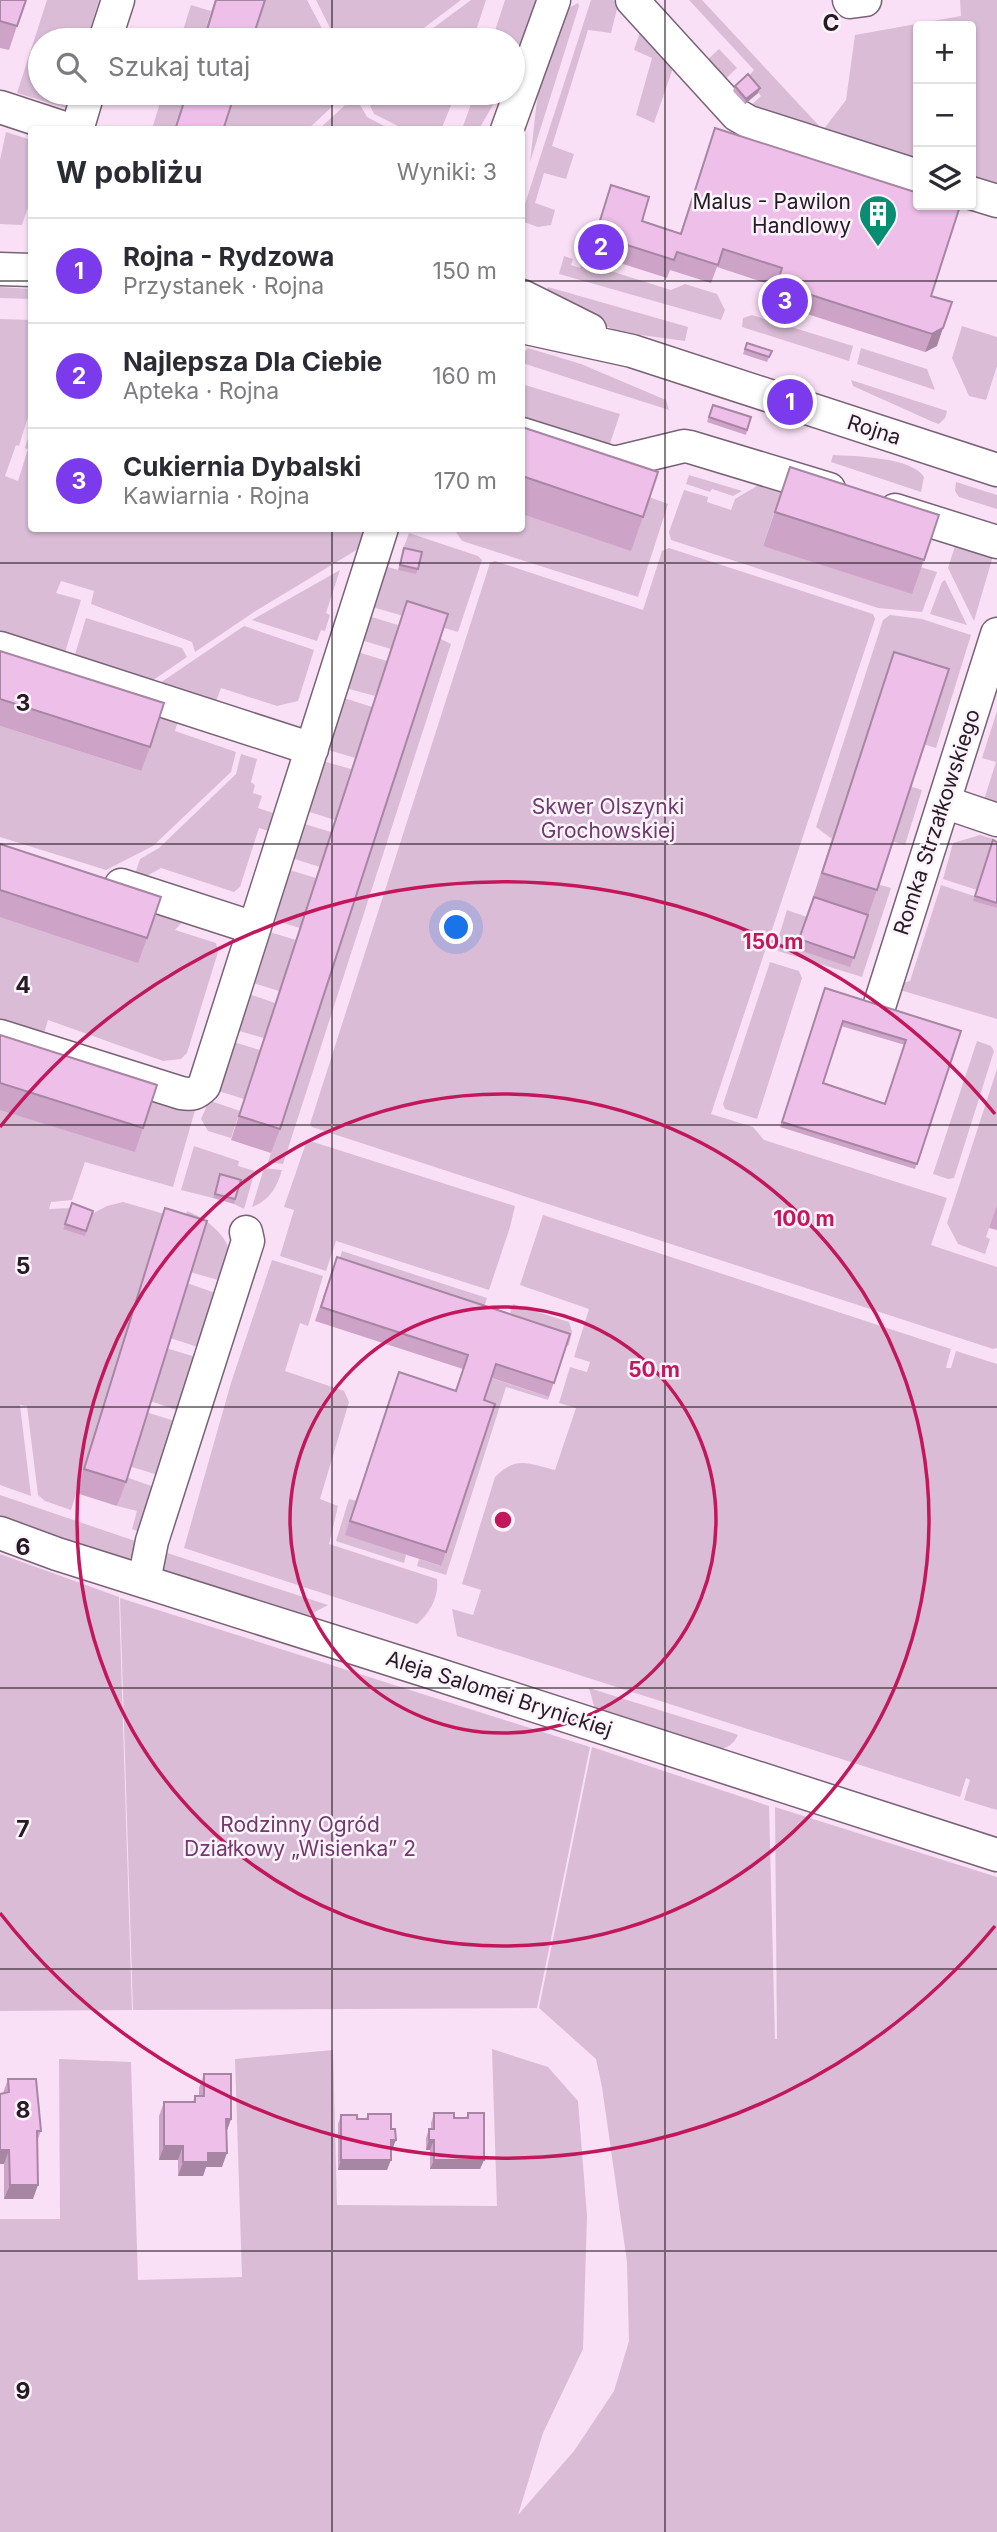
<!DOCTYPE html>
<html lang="pl">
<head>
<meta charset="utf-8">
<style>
  body { margin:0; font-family:Inter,sans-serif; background:#f7f7f7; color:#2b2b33 }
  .controls { position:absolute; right:21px; top:21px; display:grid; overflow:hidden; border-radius:7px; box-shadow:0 2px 5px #0004 }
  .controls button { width:63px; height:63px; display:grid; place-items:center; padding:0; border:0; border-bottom:2px solid #e1e1e2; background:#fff; color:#2b2b33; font:35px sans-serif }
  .you { position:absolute; left:457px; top:928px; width:24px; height:24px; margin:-18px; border:5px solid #fff; border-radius:50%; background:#1a73e8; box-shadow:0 0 0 10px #1a73e833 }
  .badge { display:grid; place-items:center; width:46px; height:46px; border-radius:50%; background:#7c3aed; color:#fff; font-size:23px; font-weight:700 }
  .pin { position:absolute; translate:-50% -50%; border:4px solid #fff; box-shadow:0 2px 7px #0006 }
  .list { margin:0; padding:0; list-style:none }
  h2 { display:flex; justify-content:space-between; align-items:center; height:91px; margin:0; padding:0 28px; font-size:30px }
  h2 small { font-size:23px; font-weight:400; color:#7c7c81 }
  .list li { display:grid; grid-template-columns:46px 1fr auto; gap:21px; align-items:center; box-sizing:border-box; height:105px; padding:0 28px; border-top:2px solid #e1e1e2 }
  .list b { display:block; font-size:26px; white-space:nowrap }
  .list p { margin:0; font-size:23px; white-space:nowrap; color:#7c7c81 }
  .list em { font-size:23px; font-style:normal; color:#7c7c81 }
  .icon { flex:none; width:38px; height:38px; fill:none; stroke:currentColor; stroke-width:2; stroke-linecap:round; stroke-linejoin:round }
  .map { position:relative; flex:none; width:997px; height:2532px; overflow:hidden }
  .search { position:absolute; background:#fff; box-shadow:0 2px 5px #0004; left:28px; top:28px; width:497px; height:77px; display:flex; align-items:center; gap:18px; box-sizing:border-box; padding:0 24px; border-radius:38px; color:#7c7c81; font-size:26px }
  .panel { position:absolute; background:#fff; box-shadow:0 2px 5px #0004; left:28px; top:126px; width:497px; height:406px; border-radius:7px }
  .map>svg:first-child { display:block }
  .green { fill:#dabcd6 }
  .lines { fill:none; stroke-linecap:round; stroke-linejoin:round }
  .minor-casing { stroke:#786275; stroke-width:35 }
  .minor { stroke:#fff; stroke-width:32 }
  .wall { fill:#cda4c8; fill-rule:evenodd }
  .shaded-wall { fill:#a786a3 }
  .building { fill:#eebfe9; stroke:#a786a3; stroke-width:2; fill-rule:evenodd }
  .grid { fill:none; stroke:#241b23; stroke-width:2; stroke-opacity:0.55 }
  .ring { fill:none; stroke:#c2185b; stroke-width:3.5 }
  .labels { text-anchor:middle; stroke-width:5; stroke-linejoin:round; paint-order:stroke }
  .poi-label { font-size:21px; fill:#241b23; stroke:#fdf3fc; text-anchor:end }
  .street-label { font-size:21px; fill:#241b23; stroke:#fdf3fc }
  .park-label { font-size:21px; fill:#71396d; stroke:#fdf3fc }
  .grid-label { font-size:23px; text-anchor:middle; font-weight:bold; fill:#241b23; stroke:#fdf3fc; stroke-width:5; stroke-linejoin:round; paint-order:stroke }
  .centre { fill:#c2185b; stroke:#fdf3fc; stroke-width:3.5 }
  .ring-label { font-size:21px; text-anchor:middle; font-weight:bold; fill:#c2185b; stroke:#fdf3fc; stroke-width:5; stroke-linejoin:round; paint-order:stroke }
</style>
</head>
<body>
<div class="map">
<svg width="997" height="2532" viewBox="0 0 997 2532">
  <rect width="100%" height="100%" fill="#fae0f6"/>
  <path class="green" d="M47 0H99L87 40H40V93H70L66 108 17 93Z
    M263 0H307L328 40H250Z
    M316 0H461L408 40H336Z
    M471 0H486L473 40H417Z
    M505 0H538L513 67V40H492Z
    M591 0H613L618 5 611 33 588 30 552 146 574 154 566 179 544 173 535 203 555 210 551 225 538 227 524 222 522 213Z
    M689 0H702L823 130 846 100 855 35 961 16 960 0H997V189L971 181V26H918V164L747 109 761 96 746 79 754 70Z
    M578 3 579 6 530 162 538 91 564 17 569 8Z
    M191 5 211 11 202 40H180Z
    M640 32 673 68 654 123 636 115 652 58 634 50Z
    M719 49 737 68 721 83 704 63Z
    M163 93H185L174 129H152Z
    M234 93H347L308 129 222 130Z
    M364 93H456L441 130 404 129 374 114Z
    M475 93H500L479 129H462Z
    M355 96 367 117 390 129H319Z
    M6 132 31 140V198L22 225 0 224V160Z
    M564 256 573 259 571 265 580 268 582 262 671 290 685 284 717 294 725 310 721 320 559 274Z
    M0 287 31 289V299L0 298Z
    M548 287 688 327 685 341 619 332 544 297Z
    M752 315 853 346 849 361 742 327 743 318Z
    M0 319 31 320V407L19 446 16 445 5 476 18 481 28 449 25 448 31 429 32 528 373 529 368 543 254 612 195 652 192 642 91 604 94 591 61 581 56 593 81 600 63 659 0 639Z
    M962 326 997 337V366L986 400 969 396 952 358Z
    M528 348 581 364 666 400 669 410 522 363V355Z
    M861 348 927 369 935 390 857 364Z
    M851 380 947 411 945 418 939 424 933 422 853 386Z
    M522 384 620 414 607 452 522 425Z
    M833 455C854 456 912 457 924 477L921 492 831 462Z
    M689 475 739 490 742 491 733 496 712 489 710 492 686 484Z
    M767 480 793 489 778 501 763 546 920 567 937 572 922 612 878 608 671 540 669 532 684 490 708 497 707 502 731 510 735 499Z
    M956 482 997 495V509L959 497 955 491Z
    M633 491 668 504 638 597 462 541 456 532 457 528H522V514Z
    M409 533 478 556 482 560 458 632 369 606 381 565 398 570 420 557 402 552Z
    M956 543 993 556 974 621 948 568Z
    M669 548 873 614 875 619 711 1114 753 1127 764 1140 947 1198 931 1245 997 1267V1348L993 1349 312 1127 310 1124 490 563 495 561 643 610 662 551Z
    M340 570 326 613 330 615 325 631 321 630 317 641 252 620Z
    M945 580 967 625 930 614 942 582Z
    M365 615 398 625 391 649 357 639Z
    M890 615 922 619 971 635 936 748 923 744 882 686 832 839 816 827 883 620Z
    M86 618 182 648 187 657 146 685 73 661Z
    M244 626 314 650 298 701 277 706 221 688 214 707 154 687Z
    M439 638 451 644 283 1164 268 1162Z
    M354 651 387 661 375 696 342 687Z
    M338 696 372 707 355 758 322 748Z
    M997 711V814L981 809 996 762 982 758Z
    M180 714 175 731 236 752 231 772 153 846 106 870 0 837V726L141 771 125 718Z
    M241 754 257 759 251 782 255 785 253 793 262 796 258 808 282 816 278 834 259 828 240 887 234 892 161 868 138 881 133 880 140 859 159 848 236 774Z
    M319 760 351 769 335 820 303 810Z
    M909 786 922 790 905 845 891 841Z
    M298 822 331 832 320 867 288 857Z
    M980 835 994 839 977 890 943 879 953 843Z
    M283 868 316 878 300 928 267 918Z
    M877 884 891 888 862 977 778 951 776 946 787 910 807 917Z
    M941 885 974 896V901L997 908V1019L900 990 902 983 910 981Z
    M128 896 188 915 175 930 216 943 218 952 187 1053 181 1059 163 1061 48 1020 41 1043 0 1029V917Z
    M263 930 296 940 279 991 247 981Z
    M770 962 799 971 802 978 757 1119 725 1109 723 1104Z
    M243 992 275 1003 264 1038 232 1029Z
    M227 1040 260 1050 244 1099 212 1089Z
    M977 1041 991 1046 994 1051 954 1178 948 1179 933 1174Z
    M997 1069V1204L986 1237 990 1239 985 1254 958 1244 947 1223Z
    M126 1086 196 1107 173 1187 85 1162 72 1200 51 1202 49 1209 70 1208 63 1229 107 1206 123 1202 185 1220 187 1211C206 1218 231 1237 231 1260 231 1267 227 1275 225 1282L190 1272 157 1232 71 1510 45 1501 38 1495 27 1406 20 1405 31 1496 0 1485V1110Z
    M211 1101 240 1111 231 1138 208 1131 201 1119 208 1103Z
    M307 1140 515 1206 510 1227 489 1290 336 1241 326 1271 280 1256 294 1210 284 1207Z
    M194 1146 239 1161 238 1166 255 1171 244 1209 234 1204 219 1179 213 1198 181 1190Z
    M264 1168 282 1170C277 1187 270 1200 252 1207Z
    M543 1215 951 1349 946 1368H951L956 1351 997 1364V1810L964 1800 970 1780 966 1778 960 1797 457 1636 452 1609 473 1615 481 1590 462 1584 495 1477C517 1455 529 1464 555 1470L576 1408 559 1403 570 1367 587 1372 590 1362 574 1357 589 1309 520 1285Z
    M342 1251 487 1298 480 1320 336 1272Z
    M272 1260 323 1276 308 1326 300 1323 285 1371 344 1391 349 1402 320 1499 338 1506 329 1544 437 1579C439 1597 430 1613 417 1624L184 1548 231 1383Z
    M187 1283 221 1295 204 1349 170 1338Z
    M513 1304 569 1322 572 1332 569 1345 565 1348 505 1328Z
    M166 1348 202 1359 185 1413 150 1401Z
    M491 1378 549 1397 548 1400 506 1387 446 1575 417 1566 419 1559 440 1566 479 1414Z
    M146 1412 181 1423 164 1477 129 1466Z
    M126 1477 160 1489 146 1535 132 1529 137 1511 117 1506Z
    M0 1495 144 1544 137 1555 123 1561 0 1518Z
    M349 1499 357 1501 406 1555 404 1563 336 1541Z
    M158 1550 328 1605 303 1618 165 1574Z
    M0 1554 119 1597 132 2010 0 2011Z
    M120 1598 590 1747 537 2008 133 2010Z
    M589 1688 736 1734 738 1735C733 1745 727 1749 716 1749L596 1713Z
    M592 1747 769 1806 775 2039H777L775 1807 997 1877V2532H0V2219H60L59 2059 131 2062 138 2280 242 2277 235 2059 333 2050 337 2205 497 2206 492 2049 548 2067 578 2101 587 2216 583 2349 543 2433 518 2515 574 2451 614 2391 629 2341 627 2262 602 2087 596 2059 539 2008Z"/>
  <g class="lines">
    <defs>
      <path id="minor" d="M632 0 737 115 749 122 918 176
        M849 0 850 2 865 0
        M105 40 118 0
        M0 107 70 130
        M77 130 88 93
        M507 130 554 0
        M971 193 997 201
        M0 269 32 270
        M522 296 590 330
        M522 327 632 351 997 470
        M522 434 611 462H618L684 446 690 447 829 489
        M895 510 997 542
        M0 648 312 749
        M944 802 997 820
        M121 885 254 928
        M878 1010 997 634
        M0 1036 181 1093C192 1095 196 1094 204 1086L382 528
        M0 1533 57 1554 427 1671 997 1855
        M144 1581 152 1541 248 1241 246 1232"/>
    </defs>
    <use href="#minor" class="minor-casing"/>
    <use href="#minor" class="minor"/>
  </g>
  <path class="wall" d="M0 0 17 26 9 50 0 48Z
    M215 0H265L252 40H202Z
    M735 86 758 93 745 104 733 91Z
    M185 93H235L223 130H174Z
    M715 128 931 296 937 346 925 352 770 302 775 286 717 267 711 283 670 270 667 278 598 256 592 245 611 185 642 221 680 234Z
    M747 343 772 351 767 362 743 354Z
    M713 405 751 417 746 435 707 422Z
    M522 427 643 517 631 551 522 514Z
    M790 467 924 560 912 594 763 546Z
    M404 548 418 569 416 574 398 570Z
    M407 601 280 1129 271 1153 231 1140Z
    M0 651 150 747 141 771 0 726Z
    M894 652 877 890 850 967 796 949 882 686Z
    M993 840 997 842V908L973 901Z
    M0 844 147 938 138 963 0 917Z
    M825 988 961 1031 915 1169 780 1127ZM841 1026 905 1045 885 1103 823 1083Z
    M0 1035 143 1128 135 1152 0 1110Z
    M219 1179 241 1180 234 1204 213 1198Z
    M72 1203 93 1211 85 1236 63 1229Z
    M997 1204V1230L989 1228Z
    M165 1208 126 1482 117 1506 76 1493 157 1232Z
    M332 1271 570 1334 549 1397 492 1378 484 1400 446 1552 441 1566 345 1535 394 1386 455 1391 463 1369 315 1321Z
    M204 2074 231 2119 226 2133 222 2167H206L203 2176H178V2160H159V2116L164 2102H193L195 2096H199V2088Z
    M8 2079 41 2131 37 2141 33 2199H4V2164H0V2094L3 2093Z
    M434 2113 454 2118H466L468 2113 484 2160 480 2169H430V2150H426V2138L429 2129H431V2123Z
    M368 2114 392 2150H391L387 2170H338V2124L341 2115 357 2119H366Z"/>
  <path class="shaded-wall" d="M760 88 758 93 745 104 746 99Z
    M943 328 937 346 925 352 932 334Z
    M226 2119H231L226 2133Z
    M391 2140H396L392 2150H387Z
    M429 2140H434L430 2150H426Z
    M164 2146H183L178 2160H159Z
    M0 2150H9L4 2164H0Z
    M208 2153H227L222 2167H206L203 2176H178L183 2162Z
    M341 2160H391L387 2170H338Z
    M434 2160H484L480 2169H430Z
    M10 2185H38L33 2199H4Z"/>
  <path class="building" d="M0 0H26L17 26 0 21Z
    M216 0H265L252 40H204Z
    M748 74 760 88 746 99 735 86Z
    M187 93H235L223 130H175Z
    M715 128 918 193V205H955L960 206 931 296 952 302 943 328 932 334 777 284 782 268 723 249 718 265 677 252 674 260 605 238 598 227 611 185 649 197 642 221 681 234Z
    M747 343 772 351 769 357 745 349Z
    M713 405 751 417 747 430 709 417Z
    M522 427 658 472 643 517 522 476Z
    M790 467 939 515 924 560 775 512Z
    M404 548 422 552 418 569 400 565Z
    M407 601 448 614 280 1129 239 1116Z
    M0 651 164 703 150 747 0 699Z
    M894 652 949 669 877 890 822 873Z
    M993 840 997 842V903L975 896Z
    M0 844 161 897 147 938 0 890Z
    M814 897 868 915 854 958 799 939Z
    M825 988 961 1031 917 1164 782 1122ZM843 1021 906 1040 885 1104 823 1083Z
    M0 1035 157 1085 143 1128 0 1083Z
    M220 1174 241 1180 235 1199 215 1194Z
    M72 1203 93 1211 86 1231 65 1224Z
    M165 1208 207 1221 126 1482 84 1469Z
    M337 1257 570 1334 554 1383 496 1364 484 1400 495 1404 446 1552 350 1521 399 1372 456 1391 468 1355 321 1307Z
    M204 2074H231V2119H226L227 2153H208V2162H183V2146H164V2102H195V2096H204Z
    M8 2079H36L41 2131H37L38 2185H10L9 2150H0V2094L9 2092Z
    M434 2113H454V2118H468V2113H484V2160H434V2140H429V2129H434Z
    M368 2114H391V2129H395L396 2140H391V2160H341V2115H357V2119H368Z"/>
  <path class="grid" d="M332 0V40M665 0V2532M332 93V130M0 281H32M522 281H997M332 528V2532M0 563H997M0 844H997M0 1125H997M0 1407H997M0 1688H997M0 1969H997M0 2251H997"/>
  <g class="ring">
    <circle cx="503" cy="1520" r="213"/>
    <circle cx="503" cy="1520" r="426"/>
    <path d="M995 1926A638 638 0 0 1 0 1913M0 1127A638 638 0 0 1 995 1114"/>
  </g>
  <defs>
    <symbol id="building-pin" viewBox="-11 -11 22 30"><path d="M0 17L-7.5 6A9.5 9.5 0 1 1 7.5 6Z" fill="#088c72" stroke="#fdf3fc"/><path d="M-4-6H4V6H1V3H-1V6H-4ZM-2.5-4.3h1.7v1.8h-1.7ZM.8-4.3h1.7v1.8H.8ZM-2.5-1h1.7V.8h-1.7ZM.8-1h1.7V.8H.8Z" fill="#fff"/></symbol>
  </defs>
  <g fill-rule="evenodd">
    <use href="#building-pin" x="856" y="192" width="44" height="60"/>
  </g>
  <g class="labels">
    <g class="poi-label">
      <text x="851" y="209">Malus - Pawilon<tspan x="851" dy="24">Handlowy</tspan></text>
    </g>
    <g class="street-label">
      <text transform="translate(874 430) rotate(18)" y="7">Rojna</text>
      <text transform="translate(937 822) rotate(-72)" y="7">Romka Strzałkowskiego</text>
      <text transform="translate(499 1694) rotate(18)" y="7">Aleja Salomei Brynickiej</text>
    </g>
    <g class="park-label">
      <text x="608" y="814">Skwer Olszynki<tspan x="608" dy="24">Grochowskiej</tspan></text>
      <text x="300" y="1832">Rodzinny Ogród<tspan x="300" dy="24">Działkowy „Wisienka” 2</tspan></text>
    </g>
  </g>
  <g class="grid-label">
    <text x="831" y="31">C</text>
    <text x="23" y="711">3</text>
    <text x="23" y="993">4</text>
    <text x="23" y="1274">5</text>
    <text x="23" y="1555">6</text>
    <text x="23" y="1837">7</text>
    <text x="23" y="2118">8</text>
    <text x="23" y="2399">9</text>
  </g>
  <circle cx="503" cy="1520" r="10" class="centre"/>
  <g class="ring-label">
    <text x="773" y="949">150 m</text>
    <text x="804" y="1226">100 m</text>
    <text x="654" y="1377">50 m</text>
  </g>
</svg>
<div class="controls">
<button>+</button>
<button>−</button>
<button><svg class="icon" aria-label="layers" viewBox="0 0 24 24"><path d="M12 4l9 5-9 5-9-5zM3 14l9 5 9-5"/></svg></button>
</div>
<div class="you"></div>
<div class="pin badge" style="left:790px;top:402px">1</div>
<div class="pin badge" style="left:601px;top:247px">2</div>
<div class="pin badge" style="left:785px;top:301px">3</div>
<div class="search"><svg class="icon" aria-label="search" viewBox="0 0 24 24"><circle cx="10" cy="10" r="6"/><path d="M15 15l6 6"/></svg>Szukaj tutaj</div>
<section class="panel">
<h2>W pobliżu<small>Wyniki: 3</small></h2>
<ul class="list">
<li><span class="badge">1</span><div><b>Rojna - Rydzowa</b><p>Przystanek · Rojna</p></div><em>150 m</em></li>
<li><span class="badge">2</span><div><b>Najlepsza Dla Ciebie</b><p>Apteka · Rojna</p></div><em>160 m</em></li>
<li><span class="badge">3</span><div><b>Cukiernia Dybalski</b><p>Kawiarnia · Rojna</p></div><em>170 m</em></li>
</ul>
</section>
</div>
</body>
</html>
